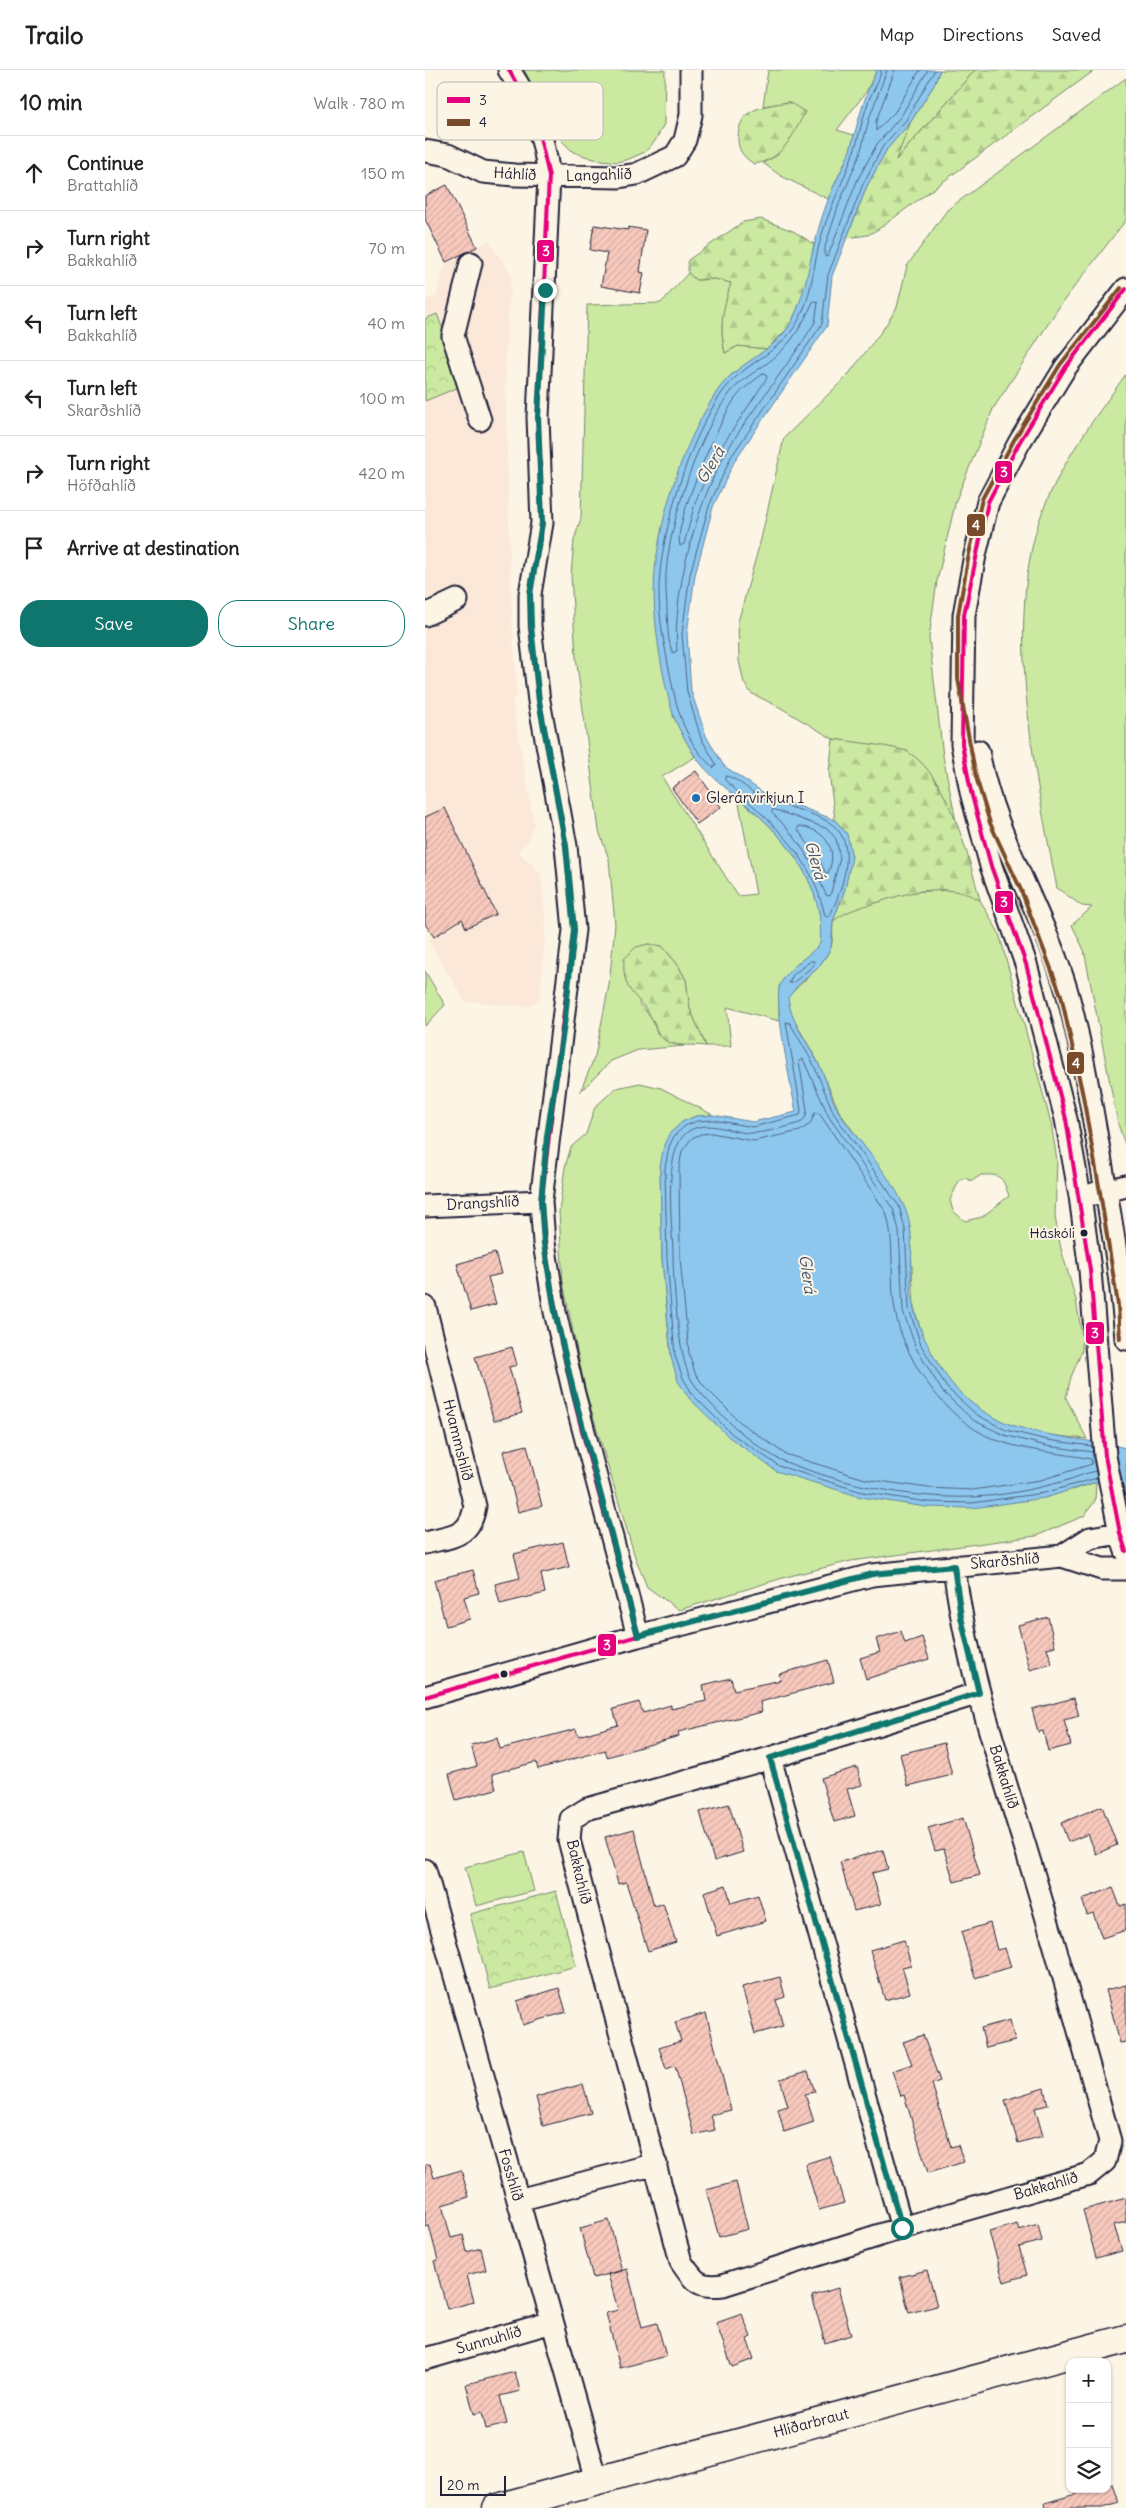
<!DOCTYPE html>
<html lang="en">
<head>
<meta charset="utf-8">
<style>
  body { margin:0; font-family:Delius,sans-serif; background:#f2f2f2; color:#222 }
  .controls { position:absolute; right:15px; bottom:15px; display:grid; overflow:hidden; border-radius:10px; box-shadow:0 1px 4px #0004 }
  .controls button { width:45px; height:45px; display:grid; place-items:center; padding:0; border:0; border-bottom:1px solid #e0e0e0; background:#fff; color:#222; font:25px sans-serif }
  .scale { position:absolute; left:15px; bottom:12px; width:66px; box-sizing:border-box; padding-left:5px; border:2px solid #22223b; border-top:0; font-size:14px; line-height:18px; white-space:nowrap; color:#22223b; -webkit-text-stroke:4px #fcf5e5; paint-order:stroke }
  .stop { position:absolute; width:15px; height:15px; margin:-11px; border:4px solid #0f766e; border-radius:50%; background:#fff }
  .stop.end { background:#0f766e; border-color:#fff; box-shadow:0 1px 5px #0008 }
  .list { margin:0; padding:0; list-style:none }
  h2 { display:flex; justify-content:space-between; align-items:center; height:65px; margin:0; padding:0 20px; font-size:21px }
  h2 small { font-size:16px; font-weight:400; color:#767676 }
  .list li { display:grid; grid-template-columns:32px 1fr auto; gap:15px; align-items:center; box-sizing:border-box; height:75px; padding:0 20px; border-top:1px solid #e0e0e0 }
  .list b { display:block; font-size:19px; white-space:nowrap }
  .list p { margin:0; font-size:16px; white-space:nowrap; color:#767676 }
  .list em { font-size:16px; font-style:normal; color:#767676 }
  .actions { display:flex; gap:10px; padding:15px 20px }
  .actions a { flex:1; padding:11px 0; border:1px solid #0f766e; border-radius:20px; text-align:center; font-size:18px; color:#0f766e }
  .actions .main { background:#0f766e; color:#fff }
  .icon { flex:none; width:28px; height:28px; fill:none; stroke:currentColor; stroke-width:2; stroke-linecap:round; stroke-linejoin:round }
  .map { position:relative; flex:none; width:701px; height:2438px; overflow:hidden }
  header { display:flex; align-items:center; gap:30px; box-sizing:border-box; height:70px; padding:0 25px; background:#fff; border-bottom:1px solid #e0e0e0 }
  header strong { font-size:24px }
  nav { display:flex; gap:28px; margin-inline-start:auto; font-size:18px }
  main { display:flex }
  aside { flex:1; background:#fff }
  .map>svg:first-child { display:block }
  .built { fill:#fbe8d9 }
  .green { fill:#cbe9a0; stroke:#76866e; fill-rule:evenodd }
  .forest { fill:url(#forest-firs); stroke:#76866e }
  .park { fill:url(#park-crowns); stroke:#76866e }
  .water { fill:#8ec7ed; stroke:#6385a6 }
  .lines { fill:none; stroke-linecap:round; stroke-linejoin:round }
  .shore { stroke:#4d6482; stroke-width:1 }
  .building { fill:url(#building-hatch); stroke:#22223b }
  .minor-casing { stroke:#22223b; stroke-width:25 }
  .major-casing { stroke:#22223b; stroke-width:31 }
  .minor { stroke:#fcf5e5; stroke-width:21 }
  .major { stroke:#fcf5e5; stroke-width:28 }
  .bus-1-casing { stroke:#fcf5e5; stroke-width:8 }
  .bus-2-casing { stroke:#fcf5e5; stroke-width:8 }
  .bus-1 { stroke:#e5007d; stroke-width:4 }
  .bus-2 { stroke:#7a4b2a; stroke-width:4 }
  .route { stroke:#0f766e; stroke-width:6 }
  .poi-dot { fill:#1f6fb2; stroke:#fcf5e5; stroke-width:2 }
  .bus-dot { fill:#22223b; stroke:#fcf5e5; stroke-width:2 }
  .labels { text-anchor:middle; stroke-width:4; stroke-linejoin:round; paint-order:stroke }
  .bus-label { font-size:14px; fill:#22223b; stroke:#fcf5e5; text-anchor:end }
  .street-label { font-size:15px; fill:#22223b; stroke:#fcf5e5 }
  .poi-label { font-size:15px; fill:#22223b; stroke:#fcf5e5; text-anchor:start }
  .water-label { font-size:16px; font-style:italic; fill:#425470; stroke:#fcf5e5 }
  .key { fill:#fcf5e5; stroke:#bbb6b2; stroke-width:1 }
  .key-label { font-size:14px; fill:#22223b }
  .line-badge { stroke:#fcf5e5; stroke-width:2 }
  .badge-label { font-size:14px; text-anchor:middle; font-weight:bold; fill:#fff }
</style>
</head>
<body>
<header>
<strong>Trailo</strong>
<nav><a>Map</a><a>Directions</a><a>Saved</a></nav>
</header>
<main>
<aside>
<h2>10 min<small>Walk · 780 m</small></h2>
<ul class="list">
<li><svg class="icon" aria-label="ahead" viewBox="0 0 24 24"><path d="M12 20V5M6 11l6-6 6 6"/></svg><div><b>Continue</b><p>Brattahlíð</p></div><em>150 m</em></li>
<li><svg class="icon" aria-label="right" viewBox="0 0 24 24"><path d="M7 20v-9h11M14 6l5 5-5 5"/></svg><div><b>Turn right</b><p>Bakkahlíð</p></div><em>70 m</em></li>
<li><svg class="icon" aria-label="left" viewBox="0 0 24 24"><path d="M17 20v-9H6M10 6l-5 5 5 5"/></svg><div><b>Turn left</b><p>Bakkahlíð</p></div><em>40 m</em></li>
<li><svg class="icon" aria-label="left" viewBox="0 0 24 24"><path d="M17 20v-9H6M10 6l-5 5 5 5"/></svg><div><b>Turn left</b><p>Skarðshlíð</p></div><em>100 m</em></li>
<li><svg class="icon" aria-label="right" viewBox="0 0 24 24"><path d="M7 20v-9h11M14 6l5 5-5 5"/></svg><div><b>Turn right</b><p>Höfðahlíð</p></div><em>420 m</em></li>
<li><svg class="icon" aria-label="arrive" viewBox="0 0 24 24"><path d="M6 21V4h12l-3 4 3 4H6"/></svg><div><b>Arrive at destination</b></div></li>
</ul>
<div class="actions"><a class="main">Save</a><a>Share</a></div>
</aside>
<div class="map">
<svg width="701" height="2438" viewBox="0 0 701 2438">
  <defs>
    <pattern id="forest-firs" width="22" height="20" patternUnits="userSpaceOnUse" patternTransform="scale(1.25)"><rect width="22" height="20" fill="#cbe9a0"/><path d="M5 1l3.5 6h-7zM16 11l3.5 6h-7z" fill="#aec88b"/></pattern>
    <pattern id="park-crowns" width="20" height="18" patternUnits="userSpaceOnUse" patternTransform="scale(1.25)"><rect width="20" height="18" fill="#cbe9a0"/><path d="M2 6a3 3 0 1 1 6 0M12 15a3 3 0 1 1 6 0" fill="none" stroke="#aec88b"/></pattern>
    <pattern id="building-hatch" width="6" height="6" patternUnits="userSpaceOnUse" patternTransform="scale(1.25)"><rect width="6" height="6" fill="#f8c9bd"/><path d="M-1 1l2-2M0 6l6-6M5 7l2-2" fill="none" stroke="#d4aca3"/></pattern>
  </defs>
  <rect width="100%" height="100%" fill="#fcf5e5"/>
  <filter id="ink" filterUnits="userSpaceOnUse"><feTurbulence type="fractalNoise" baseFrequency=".02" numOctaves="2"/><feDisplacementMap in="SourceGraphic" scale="10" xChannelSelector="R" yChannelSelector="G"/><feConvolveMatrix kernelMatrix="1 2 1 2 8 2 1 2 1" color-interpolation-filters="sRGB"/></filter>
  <g filter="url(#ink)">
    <path class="built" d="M22 115 52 177 64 171 86 204 80 300 86 528 92 628 87 630 109 753 103 772 93 781 116 804 121 854 115 928 104 937 40 931 3 871 9 867 0 854V230L11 226 21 192 0 149V126Z"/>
    <path class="green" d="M99 0H240L239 54 230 71 220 82 204 89 192 92 169 89 148 82 136 70Z
      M343 0H452L441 22 412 60 429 65 425 81 403 129 356 106 338 93 353 85 364 32 338 36Z
      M515 0H550L469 92 485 53 509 15Z
      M701 8V150L636 234 568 339 531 430 512 511 504 568 518 686 532 756 512 712 482 681 408 669 356 638 326 623 319 613 314 591 313 552 336 469 359 368 423 305 459 258 472 237 482 196 522 140Z
      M263 203 271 210 290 209 307 213C298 238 294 257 300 283L313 276 342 279 307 304 295 318 248 646 270 687 237 707 313 826 331 824 313 728C350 757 384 794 394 841 396 851 398 862 396 872 394 879 361 909 354 916V951L302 937 306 976H281L265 939 261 910 253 895 237 876 223 874 214 934 226 947 233 965 248 974 259 976 213 980 186 991 155 1022 170 986 184 915 190 854 184 789 174 761 151 587 146 505 149 470 156 448 162 235 236 233Z
      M701 304V1077L693 1054 659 880 647 855 667 837 657 836 632 818C610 706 577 548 618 440 638 389 670 348 701 304Z
      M527 820 543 823 555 830 574 863 626 1053 632 1090 630 1147 636 1179 651 1230 657 1266V1281L646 1307 641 1328 662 1369 623 1365 584 1355 555 1341 526 1315 500 1273 489 1238 485 1158 464 1113 414 1041 392 990 365 943 362 928C376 912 396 899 405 879 409 872 407 860 408 851L420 842 437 836 484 822ZM556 1105C577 1104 577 1107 584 1126L557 1147 540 1151 528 1141 525 1130 534 1111 540 1108 547 1111Z
      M0 901 20 935 0 956Z
      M215 1013 236 1018 288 1045 271 1046 257 1052 235 1097 237 1189 246 1287 648 1420 671 1412 670 1431 659 1446 611 1466 426 1491 361 1507 254 1540 222 1517 210 1487 160 1319 138 1213 134 1142 140 1097 146 1077 161 1064 170 1037 191 1018Z
      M99 1782 109 1821 51 1836 40 1797Z"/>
    <path class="forest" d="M550 0H670L455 158 443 165 422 168 442 116 462 79 485 53 471 90Z
      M364 32 380 42C368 65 358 90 329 94 320 88 313 82 313 69 313 38 338 36 364 32Z
      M336 149 368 161 389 174 379 225 364 257 342 279 313 276 300 283C294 257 298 238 306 213L290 209 271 210 263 203V190L318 152Z
      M408 669C421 671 475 677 483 682 523 706 544 787 555 830 523 812 487 821 454 832 436 837 423 840 408 851L420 819 422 764 410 750 404 702Z
      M223 874 237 876 253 895 261 910 265 939 281 976C268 974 255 977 243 972 231 966 232 957 226 947 211 922 197 923 199 889L211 877Z"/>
    <path class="park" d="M12 244 39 315 0 331V249Z
      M131 1821 151 1896 65 1919 45 1844Z"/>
    <path class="water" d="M452 0H515L509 15 485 53 462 79 442 116 407 206 402 256 310 390 288 437 270 505 262 564 266 621 281 666 299 696 339 723 410 750 422 764 427 787 420 819 408 851 406 878 393 898 374 914 363 928C366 951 380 969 391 989 401 1006 405 1028 415 1044 434 1072 465 1105 478 1134 494 1166 481 1205 489 1239 494 1259 503 1276 513 1294 559 1369 625 1361 701 1378V1420L671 1412 620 1428 547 1438 501 1437 436 1427 351 1401 304 1367 264 1328 253 1311 246 1287 237 1189 235 1097 239 1075 244 1064 257 1052 271 1046 288 1045 328 1052 371 1042C367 1021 348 931 355 915 362 898 383 887 395 874 401 820 365 771 325 738 308 724 280 703 268 683 261 671 252 657 248 644 236 604 226 542 230 501 236 440 259 371 293 320 313 291 353 281 368 249 381 220 382 201 390 173 393 158 398 144 403 130 409 113 419 97 425 80 433 52 439 26 452 0Z"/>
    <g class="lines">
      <path class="shore" d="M456 0C455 12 445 24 442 36 436 52 434 69 428 84 417 115 402 143 394 175 387 203 386 234 368 259 350 285 317 295 299 320 266 365 241 446 235 502 231 537 239 574 246 609 252 641 262 676 289 698L291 694 276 668 262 622 257 564 265 504 284 436 306 387 397 254 403 205 438 114 458 76 481 50 510 0
        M462 0 444 49 435 84 414 134 400 177V187L403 186 432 111 452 74 476 46 503 0
        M470 0 451 51V61L470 42 495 0
        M391 231 393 233 390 252C363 297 327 338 300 384 272 434 247 523 252 581L248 583C242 571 243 555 242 542 242 529 240 516 241 504 244 454 274 362 305 323 318 307 335 300 350 287 369 270 377 255 388 232Z
        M338 304 341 305 342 308 293 382 271 430 259 474 255 476C247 454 295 351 309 330 317 319 327 312 338 304Z
        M301 706C314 708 326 724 340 729 357 735 394 744 408 755 434 776 416 823 404 847L400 846C386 781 346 753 300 710Z
        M348 739 403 759 411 769 415 788 405 826 401 825C388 793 373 767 347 743Z
        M374 756C400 759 414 779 403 803L400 802 394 789 373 760Z
        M386 891H389V895L368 913H364L368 905Z
        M390 1043H394L461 1142C471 1175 464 1208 470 1241 480 1294 526 1358 580 1373 608 1382 637 1383 666 1389L667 1394 616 1410 547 1420 503 1418 440 1409 360 1384 316 1353 279 1316 270 1303 264 1283 255 1188 254 1099 257 1081 267 1068 276 1064 287 1063 329 1071 375 1061 385 1054Z
        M667 1376 622 1370 581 1360 552 1345 522 1318 496 1275 484 1239 480 1159 474 1136 409 1044 388 993 365 953 361 952 376 1040 375 1045 328 1057 288 1050 272 1051 260 1056 249 1066 244 1077 240 1098 242 1189 250 1286 258 1308 268 1325 307 1364 354 1396 437 1422 502 1432 547 1433 619 1423 672 1408
        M668 1382 621 1376 579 1365 548 1350 517 1321 491 1278 478 1241 474 1160 468 1139 404 1047 378 989 374 991 382 1040 381 1046 377 1052C363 1057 343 1062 329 1063 306 1064 282 1047 261 1063 238 1083 247 1152 248 1182 248 1209 253 1285 265 1307 277 1331 333 1381 358 1391 417 1414 484 1429 547 1427 578 1426 610 1419 640 1411 650 1408 660 1403 671 1401"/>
    </g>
    <path class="building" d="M22 115 52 177 21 192 0 149V126Z
      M169 155 203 160V157L221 160 215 202 219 203 215 223 176 216 182 183 165 180Z
      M271 701 296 737 272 754 247 718Z
      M20 738 71 844 41 858 37 849 9 867 0 854V747Z
      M70 1183 76 1204 63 1207 71 1234 46 1241 32 1194Z
      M87 1277 92 1295 84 1297 97 1343 69 1351 50 1287Z
      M102 1375 117 1436 93 1442 78 1381Z
      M138 1472 144 1497 116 1504 120 1523 75 1534 70 1514 95 1508 89 1484Z
      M48 1500 54 1523 39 1527 45 1549 21 1556 9 1510Z
      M623 1547 630 1576 622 1578 627 1594 605 1600 593 1555Z
      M476 1561 480 1573 497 1567 504 1589 441 1609 435 1588 455 1582 451 1569Z
      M403 1590 409 1612 335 1632 337 1642 253 1662 254 1666 182 1687 180 1680 113 1699 111 1692 67 1704 71 1719 31 1730 24 1704 52 1696 46 1675 72 1668 75 1679 151 1659 153 1666 193 1655 188 1639 214 1632 218 1643 246 1635V1639L281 1631 278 1615 306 1608 309 1620 356 1610 354 1604Z
      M649 1628 654 1646 639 1650 646 1675 623 1681 618 1661 613 1662 607 1639Z
      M519 1673 527 1705 483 1716 475 1684Z
      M432 1697 437 1715 422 1719 430 1746 409 1752 396 1708Z
      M304 1734 318 1782 289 1791 275 1742Z
      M677 1736 692 1775 671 1784 663 1764 643 1772 636 1753Z
      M538 1748 555 1805 529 1812 519 1779 510 1781 503 1758Z
      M209 1759 229 1836 238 1833 251 1872 223 1881 201 1812 193 1814 180 1767Z
      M458 1780 463 1799 447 1803 456 1834 429 1841 415 1792Z
      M301 1815 306 1833 333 1825 341 1851 292 1866 279 1822Z
      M688 1818 695 1836 701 1834V1860L677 1868 668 1843 662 1845 657 1829Z
      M565 1853 572 1880 580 1878 586 1897 550 1908 536 1862Z
      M479 1870 486 1895 477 1897 485 1923 460 1930 445 1880Z
      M355 1907 360 1927 351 1930 358 1956 330 1964 317 1917Z
      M701 1915V1972L695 1973 681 1920Z
      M134 1918 141 1942 98 1955 92 1931Z
      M281 1943 306 2040 286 2045 290 2060 269 2065 250 1996 241 1999 234 1978 256 1971 250 1952Z
      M585 1950 590 1971 561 1978 556 1958Z
      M498 1965 515 2011 507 2014 526 2077 533 2075 539 2092 503 2103 479 2025 476 2026 467 2001 487 1994 478 1972Z
      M383 2001 390 2022 380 2024 389 2052 359 2062 353 2039 363 2036 355 2009Z
      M158 2014 166 2043 118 2056 111 2027Z
      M619 2018 623 2035 610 2038 618 2066 593 2073 580 2030Z
      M405 2086 419 2133 394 2140 380 2094Z
      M5 2094 9 2108 36 2100 44 2127 17 2135 26 2168 38 2165 42 2182 56 2178 61 2200 42 2205 49 2232 22 2239 9 2191 13 2190 4 2156 0 2157V2095Z
      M311 2112 323 2159 294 2167 281 2120Z
      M701 2128V2152L689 2155 697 2181 671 2188 658 2140Z
      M184 2150 197 2201 168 2208 155 2158Z
      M592 2154 594 2160 613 2154 617 2171 594 2177 602 2205 579 2212 564 2162Z
      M202 2199 217 2257 232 2253 241 2286 195 2298 181 2243 193 2240 183 2204Z
      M502 2200 512 2236 484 2243 475 2207Z
      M413 2218 426 2265 400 2273 387 2226Z
      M317 2244 326 2267 322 2269 329 2289 307 2297 291 2253Z
      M90 2302 95 2321 75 2326 82 2354 61 2359 57 2342 49 2344 41 2314Z
      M688 2414 694 2433 677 2438H621L620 2433 668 2419H682V2415Z"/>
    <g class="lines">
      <defs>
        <path id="minor" d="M84 0C108 37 118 62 124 106L113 347 117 453 105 524V556L114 631 141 776 149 860 116 1131 119 1173 130 1242 149 1324 213 1566
          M0 81 23 85 58 102 89 105 194 107 212 104 250 86 260 70 266 45V0
          M46 193 28 266 55 350
          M701 219 640 298 594 373 563 432 550 485 539 545 537 674 546 722 566 796 601 894 641 1049 655 1126 665 1200 680 1386 695 1463 701 1481
          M0 545 32 530
          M553 681C568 766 618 840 642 922 656 972 664 1024 673 1074 684 1139 696 1204 701 1269
          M668 1124 701 1116
          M0 1136 116 1131
          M0 1237 50 1436C45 1468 27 1466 0 1473
          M637 1486 665 1468 701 1462
          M529 1496C541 1596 574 1690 603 1786 632 1880 658 1976 685 2071L680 2091 664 2104 477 2158 298 2215C273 2218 270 2212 256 2192L144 1770 146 1749 162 1739 345 1688 554 1623
          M0 1627 213 1566 447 1505 637 1486 677 1499H701
          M345 1688 477 2158
          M0 1800 172 2410
          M93 2130 231 2094
          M0 2289 127 2252"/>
        <path id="major" d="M72 2438 701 2269"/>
      </defs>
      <use href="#minor" class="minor-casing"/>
      <use href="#major" class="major-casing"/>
      <use href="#minor" class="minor"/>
      <use href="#major" class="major"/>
      <defs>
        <path id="bus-1" d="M701 219 640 298 594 373 563 432 539 545 537 674 546 722 566 796 601 894 641 1049 665 1200 680 1386 695 1463 701 1481
          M0 1627 213 1566C176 1425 126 1277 116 1131L149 860 141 776 114 631 105 556V524L117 453 113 347 124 106 111 50 84 0"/>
        <path id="bus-2" d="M695 1269 693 1235 675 1122 658 1026 636 925 596 820 565 753 551 707 533 609V545L544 484 557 429 589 370 635 295 696 218"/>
      </defs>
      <use href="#bus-1" class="bus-1-casing"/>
      <use href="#bus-2" class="bus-2-casing"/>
      <use href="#bus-1" class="bus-1"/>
      <use href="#bus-2" class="bus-2"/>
    </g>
  </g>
  <g class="lines" filter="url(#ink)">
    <path class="route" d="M120 220 113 347 117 453 105 524 106 556 114 631 141 776 149 860 140 948 122 1066 116 1131 119 1174 130 1242 149 1324 213 1566 447 1504 529 1496 536 1547 554 1623 345 1688 477 2158"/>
  </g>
  <circle class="poi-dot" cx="271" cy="728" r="5"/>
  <g class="bus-dot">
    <circle cx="659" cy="1163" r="4.5"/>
    <circle cx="79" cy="1604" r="4.5"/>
  </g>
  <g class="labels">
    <g class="bus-label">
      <text x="650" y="1168">Háskóli</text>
    </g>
    <g class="street-label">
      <text transform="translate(90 104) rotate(3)" y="5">Háhlíð</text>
      <text transform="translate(174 105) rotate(-2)" y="5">Langahlíð</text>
      <text transform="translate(58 1133) rotate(-3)" y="5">Drangshlíð</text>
      <text transform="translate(33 1370) rotate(76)" y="5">Hvammshlíð</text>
      <text transform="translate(580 1491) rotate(-5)" y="5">Skarðshlíð</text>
      <text transform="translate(579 1707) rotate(73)" y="5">Bakkahlíð</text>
      <text transform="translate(154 1802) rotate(77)" y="5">Bakkahlíð</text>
      <text transform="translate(86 2105) rotate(74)" y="5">Fosshlíð</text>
      <text transform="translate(621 2116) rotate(-16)" y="5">Bakkahlíð</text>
      <text transform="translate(64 2270) rotate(-16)" y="5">Sunnuhlíð</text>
      <text transform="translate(386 2353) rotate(-15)" y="5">Hlíðarbraut</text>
    </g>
    <g class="poi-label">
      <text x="281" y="733">Glerárvirkjun I</text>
    </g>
    <g class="water-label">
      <text transform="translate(285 395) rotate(-59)" y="6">Glerá</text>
      <text transform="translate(391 790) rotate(74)" y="6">Glerá</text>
      <text transform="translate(383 1204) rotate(82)" y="6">Glerá</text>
    </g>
  </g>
  <rect x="12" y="12" width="166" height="58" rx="8" class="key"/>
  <rect x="22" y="27" width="23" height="6" fill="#e5007d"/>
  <rect x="22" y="49" width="23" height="7" fill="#7a4b2a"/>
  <g class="key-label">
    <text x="54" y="35">3</text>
    <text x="54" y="57">4</text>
  </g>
  <g class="line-badge">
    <rect x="111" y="169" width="19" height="24" rx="5" fill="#e5007d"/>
    <rect x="569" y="390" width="19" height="24" rx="5" fill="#e5007d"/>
    <rect x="541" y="443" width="20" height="24" rx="5" fill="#7a4b2a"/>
    <rect x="569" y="820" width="20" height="24" rx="5" fill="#e5007d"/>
    <rect x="641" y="981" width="19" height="24" rx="5" fill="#7a4b2a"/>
    <rect x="660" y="1251" width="20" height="24" rx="5" fill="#e5007d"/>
    <rect x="172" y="1563" width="20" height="24" rx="5" fill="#e5007d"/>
  </g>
  <g class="badge-label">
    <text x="121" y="186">3</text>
    <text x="579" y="407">3</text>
    <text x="551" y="460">4</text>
    <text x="579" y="837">3</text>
    <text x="651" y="998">4</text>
    <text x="670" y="1268">3</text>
    <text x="182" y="1580">3</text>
  </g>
</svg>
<div class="controls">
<button>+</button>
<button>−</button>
<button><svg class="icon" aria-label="layers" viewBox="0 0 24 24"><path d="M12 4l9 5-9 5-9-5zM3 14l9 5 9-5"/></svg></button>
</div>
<div class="scale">20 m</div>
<div class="stop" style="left:477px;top:2158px"></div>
<div class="stop end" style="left:120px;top:220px"></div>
</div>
</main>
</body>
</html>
